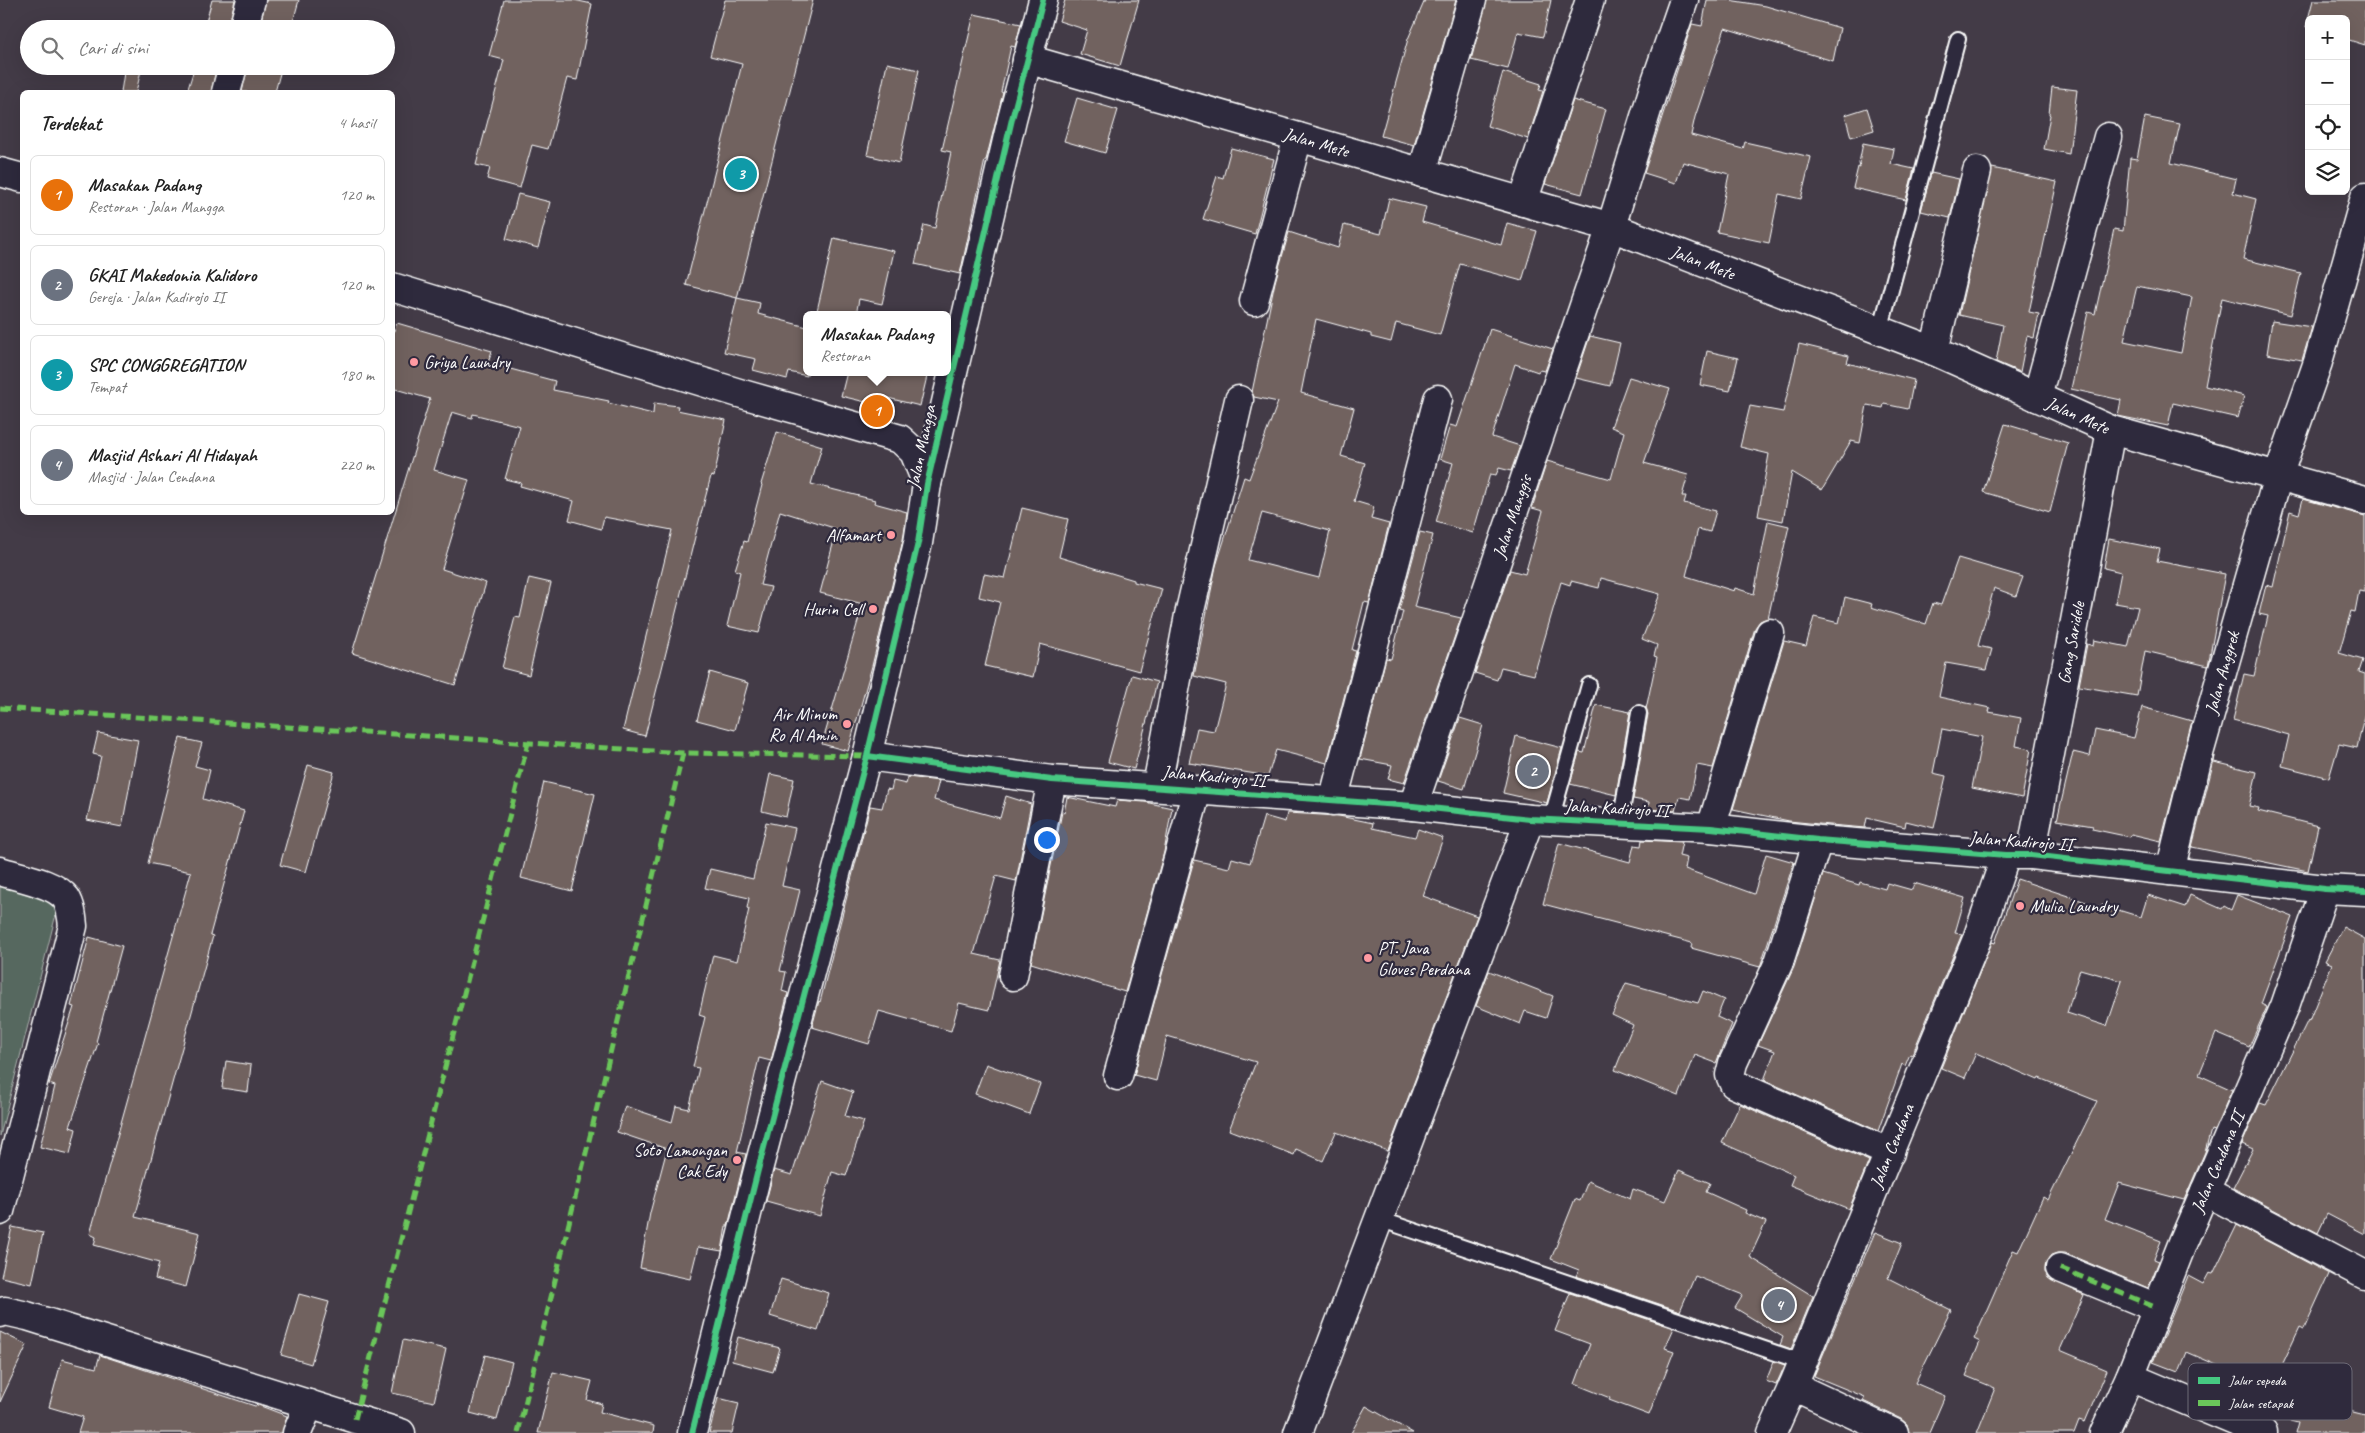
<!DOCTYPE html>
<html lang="id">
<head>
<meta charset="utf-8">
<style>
  body { margin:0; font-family:Caveat,sans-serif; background:#f2f2f2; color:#222 }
  .controls { position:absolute; right:15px; top:15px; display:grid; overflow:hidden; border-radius:8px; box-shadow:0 5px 20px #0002 }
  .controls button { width:45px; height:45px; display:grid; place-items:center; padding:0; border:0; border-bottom:1px solid #e0e0e0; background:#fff; color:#222; font:25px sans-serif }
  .you { position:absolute; left:1046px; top:839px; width:18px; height:18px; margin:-12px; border:4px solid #fff; border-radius:50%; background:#1a73e8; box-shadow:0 0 0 8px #1a73e833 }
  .badge { display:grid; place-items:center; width:32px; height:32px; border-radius:50%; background:#85585c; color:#fff; font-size:16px; font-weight:700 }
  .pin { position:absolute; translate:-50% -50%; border:2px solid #fff; box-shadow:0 1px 5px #0006 }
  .popup { position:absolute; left:803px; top:311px; width:148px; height:65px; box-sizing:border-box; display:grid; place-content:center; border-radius:8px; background:#fff; filter:drop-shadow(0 1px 4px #0005); font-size:16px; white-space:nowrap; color:#767676 }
  .popup b { font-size:19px; color:#222 }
  .popup::after { content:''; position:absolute; left:50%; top:100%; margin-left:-10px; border:10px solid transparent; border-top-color:#fff }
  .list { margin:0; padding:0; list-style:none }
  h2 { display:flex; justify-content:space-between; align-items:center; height:65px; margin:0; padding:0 20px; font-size:21px }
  h2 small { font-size:16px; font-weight:400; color:#767676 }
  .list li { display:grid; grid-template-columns:32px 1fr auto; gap:15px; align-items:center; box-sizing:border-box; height:80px; margin:0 10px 10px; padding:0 10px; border:1px solid #e0e0e0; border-radius:8px }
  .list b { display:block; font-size:19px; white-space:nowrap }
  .list p { margin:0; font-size:16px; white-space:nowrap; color:#767676 }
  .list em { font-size:16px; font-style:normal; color:#767676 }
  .icon { flex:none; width:28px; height:28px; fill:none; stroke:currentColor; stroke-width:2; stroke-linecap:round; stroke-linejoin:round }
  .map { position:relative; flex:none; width:2365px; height:1433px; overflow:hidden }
  .search { position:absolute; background:#fff; box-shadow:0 5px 20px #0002; left:20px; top:20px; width:375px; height:55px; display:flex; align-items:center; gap:12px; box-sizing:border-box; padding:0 18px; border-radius:28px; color:#767676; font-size:19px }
  .panel { position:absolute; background:#fff; box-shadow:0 5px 20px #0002; left:20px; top:90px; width:375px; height:425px; border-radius:8px }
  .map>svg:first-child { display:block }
  .green { fill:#57675f; stroke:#abb3af }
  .building { fill:#71625f; stroke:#fff; fill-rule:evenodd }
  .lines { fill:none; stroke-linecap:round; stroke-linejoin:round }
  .service-casing { stroke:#fff; stroke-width:18 }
  .minor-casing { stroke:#fff; stroke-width:31 }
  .tertiary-casing { stroke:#fff; stroke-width:31 }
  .service { stroke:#2f2a3d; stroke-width:14 }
  .minor { stroke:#2f2a3d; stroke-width:28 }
  .tertiary { stroke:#2f2a3d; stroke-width:28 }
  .quiet { stroke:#6ac65a; stroke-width:5; stroke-dasharray:10 5; stroke-linecap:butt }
  .cycleway-casing { stroke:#2f2a3d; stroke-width:9 }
  .cycleway { stroke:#46c982; stroke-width:6 }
  .poi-dot { fill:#ff9aa2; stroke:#2f2a3d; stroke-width:2 }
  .labels { text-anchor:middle; stroke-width:4.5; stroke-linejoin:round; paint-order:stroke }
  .street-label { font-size:18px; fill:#fff; stroke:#2f2a3d }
  .poi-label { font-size:18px; fill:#fff; stroke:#2f2a3d; text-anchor:end }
  .key { fill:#2f2a3d; stroke:#6d6a77; stroke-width:1 }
  .key-label { font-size:14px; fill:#fff }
</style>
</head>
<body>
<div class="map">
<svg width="2365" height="1433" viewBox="0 0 2365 1433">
  <rect width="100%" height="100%" fill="#433b47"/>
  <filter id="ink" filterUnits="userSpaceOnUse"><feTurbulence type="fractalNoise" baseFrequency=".02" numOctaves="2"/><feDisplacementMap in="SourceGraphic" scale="10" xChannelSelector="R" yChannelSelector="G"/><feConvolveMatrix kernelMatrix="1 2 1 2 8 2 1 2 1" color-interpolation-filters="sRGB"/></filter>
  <g filter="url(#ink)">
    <path class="green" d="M0 884 45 900 57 910 0 1136Z"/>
    <path class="building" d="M212 0H235L228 29H204Z
      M266 0H299L291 29H259Z
      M504 0H574L592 4 577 80 567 78 548 149 532 145 520 188 487 179 490 168 476 165 504 60 489 56Z
      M725 0H813L737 298 686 285 742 64 710 56Z
      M1065 0H1139L1120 66 1080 54 1087 30 1059 21Z
      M1425 0H1456L1414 145 1381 136 1408 39Z
      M1487 0H1551L1543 37 1518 32 1508 69 1471 60Z
      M1707 0H1729L1766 6 1840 28 1833 61 1725 28 1695 117 1691 135 1743 149 1745 142 1811 157 1801 199 1779 194 1769 243 1717 232 1729 174 1683 162 1676 183 1644 173 1692 24 1702 26Z
      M2313 0H2365V45L2346 39V19H2309V28L2306 27Z
      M974 14 1021 24 1015 47 1011 46 1001 92 1003 93 986 160H985L960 274 915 264 924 225 935 228 951 152 942 150Z
      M130 22 152 28V29H129Z
      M887 63 919 70 899 163 867 155Z
      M125 66H142L136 92H121Z
      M195 66H217L211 92H187Z
      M248 66H282L275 92H242Z
      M1503 72 1541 84 1539 90 1543 91 1528 139 1487 126Z
      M2052 87 2077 90 2069 154 2044 149 2050 115 2049 114Z
      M1077 98 1118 110 1105 153 1064 141Z
      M1573 100 1606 109 1582 194 1545 184Z
      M1867 108 1874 130 1851 137 1845 115Z
      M2145 117 2180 124 2171 163 2236 179 2233 193 2256 199 2243 259 2301 273 2291 315 2222 298 2205 386 2244 396 2238 418 2173 403 2168 426 2118 416 2121 400 2071 389 2088 312 2095 314 2114 229 2123 231 2130 158 2137 159ZM2137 286 2192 297 2181 353 2124 341Z
      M1863 143 1894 149 1891 164 1914 169 1906 200 1853 188 1858 167 1860 168 1859 163Z
      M1231 148 1274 159 1255 234 1203 219 1217 176 1223 178Z
      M1992 168 2057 182 2029 312 2039 314 2034 338 2027 336 2020 372 1996 362 2003 325 1959 315Z
      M1931 173 1959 179 1950 218 1921 211Z
      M518 194 550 202 538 248 506 239Z
      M1389 198 1426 207 1422 222 1501 245 1507 223 1537 231 1522 281 1460 264 1440 335 1396 323 1391 342 1371 337V334L1316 319 1301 393 1354 408 1341 456 1365 463 1354 501 1374 507 1371 519 1389 524 1369 603 1364 602 1352 650 1356 651 1327 763 1276 750 1268 776 1189 763 1197 728 1214 731 1226 684 1194 676 1216 566 1244 477 1249 479 1278 402 1254 397 1252 392 1275 282 1289 232 1338 248 1344 225 1381 234ZM1262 513 1330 531 1319 578 1248 560Z
      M834 238 894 251 882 304 859 299 856 315H816Z
      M737 298 760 303 758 314 807 327V376L789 372 787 379 753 370 756 359 724 352Z
      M2272 321 2312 327 2302 360 2267 354Z
      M397 323 492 351 488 363 555 381 553 390 609 401 608 403 653 414 654 403 678 406 677 410 726 420 714 477 711 476 697 529 645 736 623 730 672 530 604 517 601 529 569 520 574 501 520 486 521 483 505 479 520 426 473 414 472 418 452 412 434 470 469 480 442 569 486 583 455 685 352 653 430 399 392 388V336Z
      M1490 329 1553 349 1545 371 1539 370 1538 372 1515 364 1492 437 1520 446 1511 471 1499 468 1496 475 1490 474 1473 533 1436 522 1453 463 1440 459 1450 425 1457 427Z
      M1590 336 1620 343 1610 386 1576 378Z
      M1799 344 1849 356 1847 363 1914 380 1908 409 1884 404 1883 408 1867 405 1860 443 1851 441 1822 490 1792 472 1783 521 1758 516 1769 454 1740 447 1750 406 1783 412Z
      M1707 351 1738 358 1730 391 1700 385Z
      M847 372H928L920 406 888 398 886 407 841 396Z
      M1629 377 1670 389 1644 463 1688 475 1682 496H1686L1684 503 1716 511 1710 532 1698 529 1686 576 1734 591 1735 588 1754 594 1768 521 1789 526 1768 618 1760 621 1755 628 1713 768 1697 765 1690 799 1679 797 1675 811 1648 809 1649 802 1633 799 1648 714 1646 709 1657 657 1654 656 1657 645 1642 639 1660 594 1601 578 1599 588 1571 581 1570 585 1561 582 1534 675 1501 667 1497 680 1475 673 1510 570 1525 574 1543 511 1532 508 1547 461 1611 479 1624 432 1611 427Z
      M2005 424 2068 443 2050 512 1983 492Z
      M777 432 822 446 811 484 875 500 874 503 907 512 903 540 872 666 848 751 822 744 863 604 820 593 837 529 780 511 760 585 771 587 759 633 727 626 740 572 735 570 744 541 747 542 762 485 761 484Z
      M2303 499 2365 516V592L2359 591 2355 612 2351 611 2339 653 2363 660 2359 672 2365 674V712L2357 748 2339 744 2329 778 2282 766 2289 735 2233 720 2244 674 2254 676 2268 616 2259 614 2266 585 2273 587 2290 511 2299 514Z
      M1022 508 1068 519 1059 557 1134 580V582L1162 589 1139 671 1040 644 1033 677 985 666 1000 602 979 597 984 574 1005 578Z
      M1420 532 1433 535 1414 607 1461 618 1404 783 1388 779 1392 765 1360 759 1386 658 1391 659 1403 611 1399 610Z
      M2109 539 2160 549 2157 561 2225 574 2208 666 2145 651 2137 696 2079 686 2087 644 2093 646 2094 640 2128 647 2138 607 2115 603 2121 572 2104 568Z
      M1958 558 2023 577 2016 596 1994 588 1978 646 1992 649 1986 670 1946 663 1939 697 1990 708 1989 712 2021 718 2016 746 2031 749 2022 798 1972 788 1982 737 1942 729 1933 773 1946 776 1934 828 1906 821 1905 827 1867 818 1865 828 1819 824 1789 821 1733 809 1784 641 1806 646 1814 617 1839 623 1845 597 1872 604 1871 607 1926 624 1933 603 1941 605Z
      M529 578 551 583 529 675 502 668 515 617 520 618Z
      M710 672 748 683 735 730 697 720Z
      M1132 675 1157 682 1134 769 1108 762Z
      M1596 705 1630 712 1616 795 1570 784 1579 752 1584 753Z
      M2142 707 2192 721 2161 841 2131 834 2130 837 2092 829 2093 826 2057 820 2073 752 2090 756 2095 730 2134 738Z
      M1460 718 1483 725 1464 789 1438 781Z
      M98 733 138 740 122 827 87 820 101 756 93 754Z
      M1516 736 1562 748 1547 803 1503 793Z
      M180 738 202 743 195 766 210 770 203 799 244 811 210 935 213 936 135 1217 200 1233 186 1287 155 1279 159 1263 94 1245 96 1237 90 1234 191 872 148 863Z
      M2215 756 2214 762 2257 772 2249 806 2259 808 2258 811 2318 826 2308 871 2192 847Z
      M308 765 334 772 306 872 280 865Z
      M770 774 794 779 786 817 762 811Z
      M908 777 939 781 934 800 1000 818 1006 796 1031 804 1016 881 996 876 974 954 1000 960 989 1010 959 1003 951 1031 879 1011 869 1044 812 1027 819 1001 820 1002 870 806 882 808 887 789 891 790 893 781 906 784Z
      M544 782 595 794 572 891 521 878Z
      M1067 797 1115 807 1117 800 1145 802 1172 808 1164 852 1125 992 1031 963 1062 812 1064 813Z
      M1287 813 1339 816 1373 823 1372 828 1415 837 1418 829 1443 838 1423 896 1477 916 1388 1151 1336 1132 1323 1161 1296 1149 1294 1155 1229 1130 1256 1062 1167 1036 1156 1081 1134 1075 1194 860 1229 868 1232 858 1250 863 1264 816 1285 822Z
      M766 822 795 828 782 886 800 890 780 971 786 972 782 991 788 993 771 1061 759 1058 737 1152 746 1154 728 1226H726L722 1251 698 1247 690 1279 640 1268 650 1213 667 1149 617 1132 625 1106 672 1122 676 1106 689 1109 699 1068 693 1067 705 1017 699 1015 713 955 737 961 749 909 747 908 749 898 705 888 710 869 753 879Z
      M1642 840 1682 842 1679 856 1687 858 1685 869 1754 894 1766 854 1794 862 1760 967 1691 948 1692 943 1543 904 1559 843 1630 862 1634 845 1641 846Z
      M1823 874 1859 885 1860 882 1885 889 1887 883 1912 890 1914 883 1965 898 1955 933 1962 934 1912 1055 1910 1054 1905 1066 1902 1064 1878 1131 1764 1080 1775 1051 1758 1045 1794 967Z
      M2017 879 2101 907 2102 905 2141 917 2148 895 2185 907 2190 895 2222 909 2224 906 2231 910 2237 895 2293 917 2261 1004 2267 1007 2249 1047 2216 1033 2199 1075 2232 1090 2214 1131 2211 1130 2205 1152 2184 1200 2119 1183 2105 1219 2161 1241 2154 1259 2159 1261 2148 1288 2065 1253H2057L2051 1255 2046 1262 2045 1271 2048 1278 2084 1295 2060 1350 2107 1370 2085 1422 2079 1420 2074 1433H1977L1995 1388 1966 1376 1980 1342 1974 1339 2013 1250 2018 1252 2043 1197 2048 1200 2097 1101 2039 1078 2038 1080 1976 1053 1965 1078 1941 1068 1992 942 1995 943ZM2080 969 2122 981 2107 1026 2067 1013Z
      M2343 927 2365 939V1234L2327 1214 2318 1233 2233 1188 2253 1149 2242 1144 2260 1103 2266 1105 2308 1020 2309 1021 2332 964 2325 961Z
      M89 937 122 946 96 1042 98 1043 70 1127 76 1129 70 1154 40 1147 55 1086 49 1084 74 1007 71 1006Z
      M1489 971 1553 996 1546 1018 1525 1011 1520 1024 1476 1006Z
      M1626 983 1698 1003 1703 991 1724 1000 1717 1017 1732 1024 1716 1063 1695 1055 1679 1096 1615 1070 1633 1025 1612 1015Z
      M226 1061 251 1065 248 1092 222 1088Z
      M986 1064 1040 1084 1029 1114 975 1094Z
      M822 1081 853 1092 845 1116 864 1121 846 1176 832 1172 820 1216 766 1201 774 1170 792 1175Z
      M1740 1104 1869 1161 1849 1209 1790 1185 1794 1175 1722 1143Z
      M1679 1170 1710 1183 1706 1192 1746 1210 1745 1213 1766 1222 1750 1257 1813 1296 1791 1349 1780 1345 1783 1337 1735 1308 1743 1295 1695 1276 1680 1311 1576 1276 1579 1270 1551 1259 1575 1199 1580 1201 1588 1181 1630 1199 1633 1189 1665 1201Z
      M2237 1225 2329 1274 2304 1329 2300 1327 2275 1380 2300 1386 2297 1398 2365 1415V1433H2295L2298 1422 2243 1408 2249 1379 2187 1352 2179 1372 2153 1362 2188 1276 2203 1284 2209 1273 2213 1274Z
      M12 1227 43 1233 32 1284 1 1277Z
      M1875 1232 1902 1243 1888 1278 1951 1310 1915 1383 1945 1396 1929 1433H1909L1907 1424 1901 1419 1863 1401 1865 1397 1814 1376Z
      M781 1279 829 1293 818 1331 770 1316Z
      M1570 1293 1674 1328 1665 1348 1674 1351 1649 1415 1609 1400 1610 1398 1575 1384 1590 1344 1555 1331Z
      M299 1294 329 1302 311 1364 281 1355Z
      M0 1332 27 1345 0 1402Z
      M738 1337 780 1348 773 1372 732 1361Z
      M403 1340 446 1349 434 1402 392 1393Z
      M100 1355 255 1406 258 1405 287 1416 282 1433H78L83 1417 49 1407 62 1359 96 1368Z
      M485 1355 512 1362 497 1420 470 1413Z
      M1774 1361 1785 1365 1776 1385 1766 1381Z
      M553 1372 592 1381 587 1400 602 1404 600 1412 654 1426 653 1433H538Z
      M718 1398 739 1403 732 1433H709Z
      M1366 1406 1413 1433H1351Z"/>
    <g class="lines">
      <defs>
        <path id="service" d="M1880 331 1958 39
          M1551 820 1589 685
          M1620 823 1639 713
          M1379 1219 1803 1362"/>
        <g id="minor">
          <path d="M243 29 251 0"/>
          <path id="s1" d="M1027 59 1611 227 1934 351 2111 430 2365 500"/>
          <path d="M226 92 233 66"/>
          <path d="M1422 173 1472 0"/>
          <path d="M1523 202 1590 0"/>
          <path d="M1254 301 1298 137"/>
          <path d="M1934 351 1977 171"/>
          <path d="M2037 397 2108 137"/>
          <path d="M927 484 1012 119 1043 0"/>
          <path d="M867 756 1052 780 1413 806 1530 819 1711 828 1818 840 2006 855H2031L2325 889 2365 891"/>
          <path d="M1157 786 1189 615 1239 400"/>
          <path d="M1333 801 1438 399"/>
          <path id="s2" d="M1413 806 1611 227 1655 84 1684 0"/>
          <path d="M1711 828 1770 633"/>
          <path d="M1818 840 1779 962 1733 1063 1730 1075 1734 1084 1890 1153"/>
          <path id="s3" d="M2031 855 2111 430"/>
          <path d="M0 871C18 877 55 883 66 898 71 906 72 916 73 926L0 1211"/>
          <path id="s4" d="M2170 871 2198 757 2278 476 2318 362 2365 197"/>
          <path d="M1013 976 1052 780"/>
          <path d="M1118 1076 1197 790"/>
          <path d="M2205 1191 2365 1275"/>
          <path d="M2060 1268 2157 1308"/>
          <path d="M0 1313 5 1311 27 1316 401 1433"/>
          <path d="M2130 1377 2263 1433"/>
          <path d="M1793 1386 1894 1433"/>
          <path d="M297 1433 309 1404"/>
          <path d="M1298 1433 1530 819"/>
          <path id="s5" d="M1772 1433 1793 1386 1977 939 2006 855"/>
          <path id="s6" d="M2104 1433 2130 1377 2183 1242 2285 1006 2325 889"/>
        </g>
        <path id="tertiary" d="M0 172 22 178
          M392 287 739 393 900 439 914 452 927 484 918 543 867 756 758 1170 692 1433"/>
      </defs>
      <use href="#service" class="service-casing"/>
      <use href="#minor" class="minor-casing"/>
      <use href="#tertiary" class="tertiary-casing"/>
      <use href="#service" class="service"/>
      <use href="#minor" class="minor"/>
      <use href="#tertiary" class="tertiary"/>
      <path class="quiet" d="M0 708 683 753 867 756
        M2060 1268 2157 1308
        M355 1419 528 743
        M518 1433 683 753"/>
      <defs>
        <path id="cycleway" d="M867 756 1052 780 1413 806 1530 819 1711 828 1818 840 2006 855H2031L2325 889 2365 891
          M692 1433 758 1170 867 756 918 543 927 484 1012 119 1043 0"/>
      </defs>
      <use href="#cycleway" class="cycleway-casing"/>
      <use href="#cycleway" class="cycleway"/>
    </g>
  </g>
  <g class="poi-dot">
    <circle cx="414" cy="362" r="5"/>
    <circle cx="891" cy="535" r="5"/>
    <circle cx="873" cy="609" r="5"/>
    <circle cx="847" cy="724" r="5"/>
    <circle cx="2020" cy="906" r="5"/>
    <circle cx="1368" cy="958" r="5"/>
    <circle cx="737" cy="1160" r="5"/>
  </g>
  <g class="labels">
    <g class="street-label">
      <text dy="6" stroke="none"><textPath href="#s1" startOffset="301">Jalan Mete</textPath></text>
      <text dy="6" stroke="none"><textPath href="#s1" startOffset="706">Jalan Mete</textPath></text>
      <text dy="6" stroke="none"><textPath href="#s1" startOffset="1111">Jalan Mete</textPath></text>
      <text transform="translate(921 447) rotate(-78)" y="6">Jalan Mangga</text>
      <text dy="6" stroke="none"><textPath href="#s2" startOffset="306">Jalan Manggis</textPath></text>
      <text dy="6" stroke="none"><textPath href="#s3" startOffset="216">Gang Saridele</textPath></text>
      <text dy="6" stroke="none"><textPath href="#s4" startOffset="205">Jalan Anggrek</textPath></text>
      <text transform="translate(1214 776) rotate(5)" y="6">Jalan Kadirojo II</text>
      <text transform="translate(1617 808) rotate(3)" y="6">Jalan Kadirojo II</text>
      <text transform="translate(2021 841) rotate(4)" y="6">Jalan Kadirojo II</text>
      <text dy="6" stroke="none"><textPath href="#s5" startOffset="311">Jalan Cendana</textPath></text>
      <text dy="6" stroke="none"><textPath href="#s6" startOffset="294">Jalan Cendana II</textPath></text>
    </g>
    <g class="poi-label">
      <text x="424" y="368" text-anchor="start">Griya Laundry</text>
      <text x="881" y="541">Alfamart</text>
      <text x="863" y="615">Hurin Cell</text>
      <text x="837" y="720">Air Minum<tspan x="837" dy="21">Ro Al Amin</tspan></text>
      <text x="2030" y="912" text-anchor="start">Mulia Laundry</text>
      <text x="1378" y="954" text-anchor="start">PT. Java<tspan x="1378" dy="21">Gloves Perdana</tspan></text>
      <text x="727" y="1156">Soto Lamongan<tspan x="727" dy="21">Cak Edy</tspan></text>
    </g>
  </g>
  <rect x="2188" y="1363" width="164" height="57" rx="8" class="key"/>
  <rect x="2198" y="1377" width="22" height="7" fill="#46c982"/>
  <rect x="2198" y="1400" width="22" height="6" fill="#6ac65a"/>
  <g class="key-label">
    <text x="2229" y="1385">Jalur sepeda</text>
    <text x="2229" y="1408">Jalan setapak</text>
  </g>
</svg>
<div class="controls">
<button>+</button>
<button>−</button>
<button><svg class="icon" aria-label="locate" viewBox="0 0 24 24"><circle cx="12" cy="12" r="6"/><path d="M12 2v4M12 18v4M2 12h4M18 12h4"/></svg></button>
<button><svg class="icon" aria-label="layers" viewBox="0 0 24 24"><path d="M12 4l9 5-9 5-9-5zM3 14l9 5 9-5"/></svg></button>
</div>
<div class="you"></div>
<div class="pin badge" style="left:877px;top:411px;background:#e8710a">1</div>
<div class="popup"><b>Masakan Padang</b>Restoran</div>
<div class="pin badge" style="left:1533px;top:771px;background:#6b7280">2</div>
<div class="pin badge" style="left:741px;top:174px;background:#0f9aa8">3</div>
<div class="pin badge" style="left:1779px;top:1305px;background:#6b7280">4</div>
<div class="search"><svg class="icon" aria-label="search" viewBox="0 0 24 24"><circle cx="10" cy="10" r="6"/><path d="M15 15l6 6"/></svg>Cari di sini</div>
<section class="panel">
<h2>Terdekat<small>4 hasil</small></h2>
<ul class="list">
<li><span class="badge" style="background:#e8710a">1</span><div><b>Masakan Padang</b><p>Restoran · Jalan Mangga</p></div><em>120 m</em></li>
<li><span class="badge" style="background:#6b7280">2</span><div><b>GKAI Makedonia Kalidoro</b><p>Gereja · Jalan Kadirojo II</p></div><em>120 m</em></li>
<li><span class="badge" style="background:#0f9aa8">3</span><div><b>SPC CONGGREGATION</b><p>Tempat</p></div><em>180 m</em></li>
<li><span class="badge" style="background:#6b7280">4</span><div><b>Masjid Ashari Al Hidayah</b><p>Masjid · Jalan Cendana</p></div><em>220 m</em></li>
</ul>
</section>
</div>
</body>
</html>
